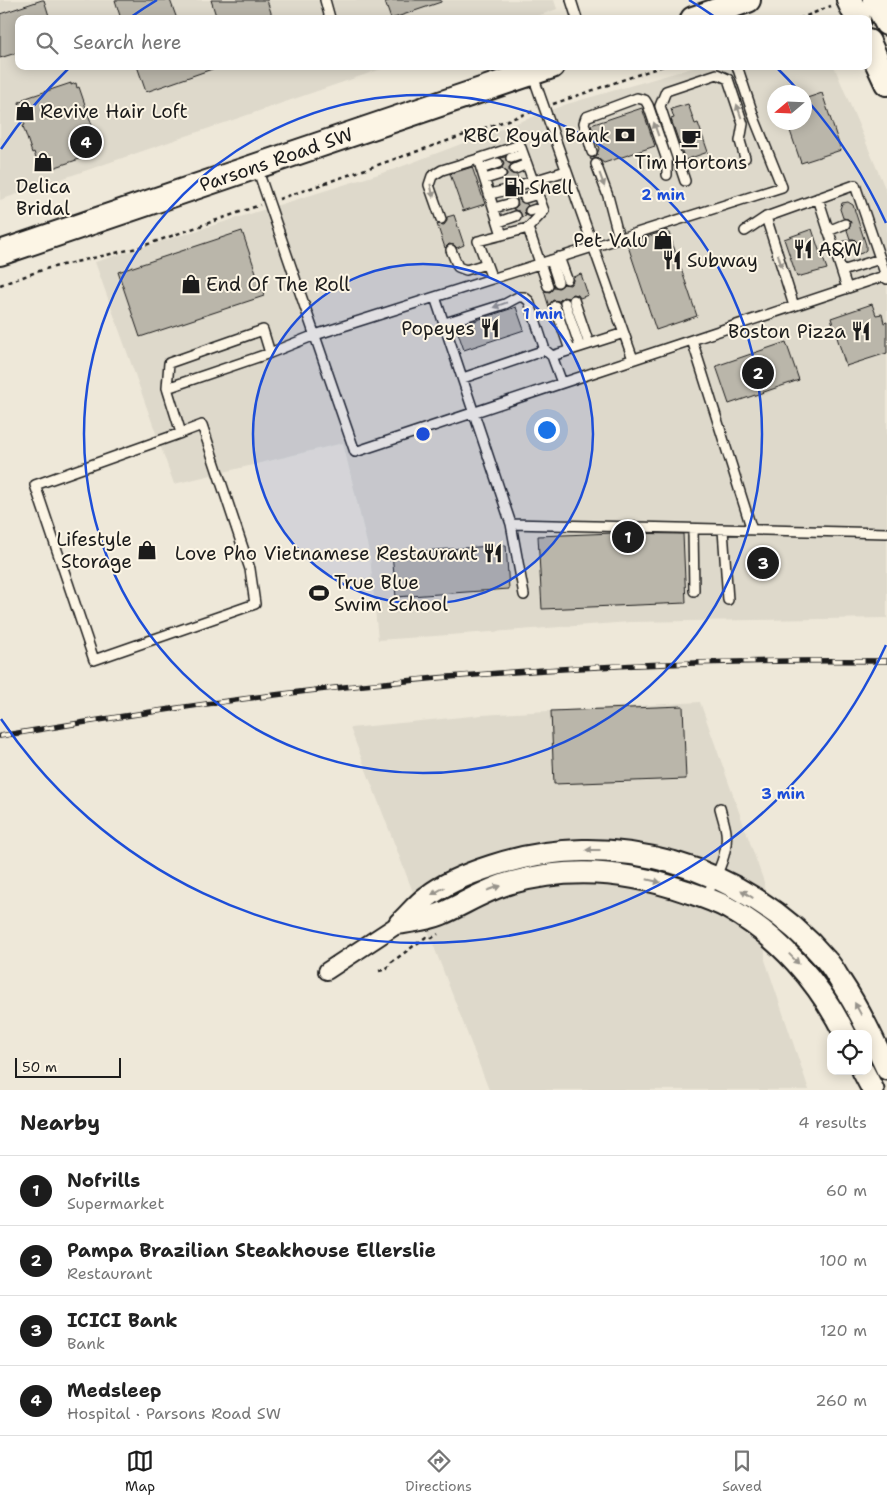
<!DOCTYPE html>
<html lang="en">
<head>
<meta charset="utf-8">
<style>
  body { margin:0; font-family:"Shantell Sans",sans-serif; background:#f6f6f6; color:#222 }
  .controls { position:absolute; right:15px; bottom:15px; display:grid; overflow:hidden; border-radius:10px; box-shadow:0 2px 12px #0003 }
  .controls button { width:45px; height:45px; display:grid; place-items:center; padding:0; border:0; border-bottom:1px solid #e0e0e0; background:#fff; color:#222; font:25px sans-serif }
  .compass { position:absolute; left:767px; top:85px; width:45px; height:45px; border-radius:50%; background:#fff; box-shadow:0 2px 12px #0003; rotate:251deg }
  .scale { position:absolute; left:15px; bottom:12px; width:106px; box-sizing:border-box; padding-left:5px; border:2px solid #1c1c1c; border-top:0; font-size:14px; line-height:18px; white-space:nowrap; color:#1c1c1c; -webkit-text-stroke:4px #fcf5e5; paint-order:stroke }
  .you { position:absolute; left:546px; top:429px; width:18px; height:18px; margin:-12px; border:4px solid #fff; border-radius:50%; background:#1a73e8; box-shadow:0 0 0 8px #1a73e833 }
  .badge { display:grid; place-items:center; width:32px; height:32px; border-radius:50%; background:#1c1c1c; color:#fff; font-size:16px; font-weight:700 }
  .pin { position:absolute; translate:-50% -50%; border:2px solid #fff; box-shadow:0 1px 5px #0006 }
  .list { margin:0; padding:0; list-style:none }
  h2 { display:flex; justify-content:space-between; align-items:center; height:65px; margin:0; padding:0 20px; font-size:21px }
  h2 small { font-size:16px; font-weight:400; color:#767676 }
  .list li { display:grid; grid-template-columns:32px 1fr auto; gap:15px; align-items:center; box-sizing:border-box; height:70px; padding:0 20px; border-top:1px solid #e0e0e0 }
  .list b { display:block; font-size:19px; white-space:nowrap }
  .list p { margin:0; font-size:16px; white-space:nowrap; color:#767676 }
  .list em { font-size:16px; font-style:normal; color:#767676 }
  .icon { flex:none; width:28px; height:28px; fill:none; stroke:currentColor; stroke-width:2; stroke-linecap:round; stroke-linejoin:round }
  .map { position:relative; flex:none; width:887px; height:1090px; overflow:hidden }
  .search { position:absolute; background:#fff; box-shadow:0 2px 12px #0003; left:15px; right:15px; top:15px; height:55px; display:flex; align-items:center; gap:12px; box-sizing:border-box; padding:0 18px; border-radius:10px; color:#767676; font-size:19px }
  .sheet { height:345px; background:#fff }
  nav { display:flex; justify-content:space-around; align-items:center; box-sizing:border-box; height:70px; border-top:1px solid #e0e0e0; background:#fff; font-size:14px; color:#767676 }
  nav a { display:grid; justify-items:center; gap:2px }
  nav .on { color:#1c1c1c }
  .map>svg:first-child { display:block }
  .built { fill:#ded9cb; fill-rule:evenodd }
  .building { fill:#bab6aa; stroke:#1c1c1c }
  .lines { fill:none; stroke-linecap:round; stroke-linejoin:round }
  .service-casing { stroke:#1c1c1c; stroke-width:12 }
  .minor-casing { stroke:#1c1c1c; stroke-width:20 }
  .tertiary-casing { stroke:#1c1c1c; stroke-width:25 }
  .secondary-casing { stroke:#1c1c1c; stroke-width:28 }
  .path { stroke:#1c1c1c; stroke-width:2.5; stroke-dasharray:4 4; stroke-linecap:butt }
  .service { stroke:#fcf5e5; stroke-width:9 }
  .minor { stroke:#fcf5e5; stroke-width:16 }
  .tertiary { stroke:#fcf5e5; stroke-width:21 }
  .secondary { stroke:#fcf5e5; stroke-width:24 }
  .rail-casing { stroke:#1c1c1c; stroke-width:5.5 }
  .rail { stroke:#fcf5e5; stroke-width:4; stroke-dasharray:11; stroke-linecap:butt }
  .oneway { fill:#97938b }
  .ring { fill:none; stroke:#1d4ed8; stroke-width:2.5 }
  .labels { text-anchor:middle; stroke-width:4; stroke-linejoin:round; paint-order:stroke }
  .poi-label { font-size:19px; fill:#1c1c1c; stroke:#fcf5e5; text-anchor:start }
  .street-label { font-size:19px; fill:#1c1c1c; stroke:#fcf5e5 }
  .centre { fill:#1d4ed8; stroke:#fcf5e5; stroke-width:2.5 }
  .ring-label { font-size:15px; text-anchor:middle; font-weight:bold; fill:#1d4ed8; stroke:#fcf5e5; stroke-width:4; stroke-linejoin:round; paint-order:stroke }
</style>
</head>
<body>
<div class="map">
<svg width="887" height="1090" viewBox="0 0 887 1090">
  <rect width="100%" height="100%" fill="#eee8d9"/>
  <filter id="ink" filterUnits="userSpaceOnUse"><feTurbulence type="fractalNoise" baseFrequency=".02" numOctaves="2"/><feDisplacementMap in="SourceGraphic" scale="10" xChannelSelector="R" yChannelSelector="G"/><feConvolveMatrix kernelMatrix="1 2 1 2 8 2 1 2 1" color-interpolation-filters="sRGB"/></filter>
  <g filter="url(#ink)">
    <path class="built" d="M0 0H554L557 9 529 19H19V66H390L0 200Z
      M699 66H834L887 193V618L630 622 378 640 370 556 343 443 174 484 95 262 395 169 567 104ZM774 92H804V122H774Z
      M700 702 764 882 765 960 809 1090H489L350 728 482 715Z"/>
    <path class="building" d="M42 0H44L50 19H19V52L0 58V14Z
      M115 0H170L177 19H121Z
      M211 0H267L273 19H217Z
      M392 0H441V2L391 19 385 2Z
      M137 66H215V68L146 92Z
      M71 83V85L76 83 77 88 79 87 99 146H97L98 151 94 152V154L47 170 46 168 42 169 40 165H38L34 152 32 153 23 126 25 125 19 108 20 107 19 102 24 101 23 99Z
      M822 93 841 150 801 163 787 122H804V99Z
      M688 104 695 124 698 123 708 152 685 160 671 119 674 118 671 109Z
      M642 108 655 146 604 163 597 158 591 160 590 158 596 157 599 149 591 125Z
      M505 157 507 162 511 164 509 168V172L512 174 517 175 518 179 514 183V187L516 190 523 192 519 196V200L528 205 524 210 526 216 522 217 520 212 513 209 518 205 517 199 509 196 513 192V188L509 184H505L503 180 507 176V173L502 168 504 164 501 158Z
      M472 167 485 204 463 211 450 174Z
      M848 202 853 205 866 245V250L862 253 859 254 854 251 858 247V243L854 239H850L847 230 850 227 851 222 848 219 843 218 840 209 842 203Z
      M454 215 464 245 457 248 454 245 449 244 445 248 437 224 444 225 447 221V217Z
      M812 229 822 259 823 258 827 269 797 277 784 239Z
      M668 230 697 316 656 330 627 243Z
      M242 231 264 296 140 337 118 272Z
      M581 274 588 295 580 298 578 295 572 294 568 298 563 297 559 301 553 300 549 307 544 291 550 292 554 287 559 288 564 284 570 285 573 281V277Z
      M872 304 876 315 882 314 884 323 887 322V353L846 366 831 318Z
      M516 307 524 330 464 350 456 327Z
      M786 342 799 380 729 404 716 366Z
      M614 533 683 534 686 603 542 609 538 536Z
      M506 545 509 589 396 597 392 553Z
      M683 706 686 779 554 784 551 711Z"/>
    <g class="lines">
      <defs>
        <path id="service" d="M325 0 330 18
          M571 0 577 19
          M532 73 633 359
          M592 152 584 123 586 117 637 98 645 100 648 105 667 160V175
          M511 158 523 154
          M596 164 608 196 619 238
          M257 168 355 452 887 275
          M481 169 498 163
          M515 169 527 164
          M485 179 501 174
          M685 181 660 106 666 91 717 74 728 79 743 124 740 141 745 158
          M520 185 566 171
          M490 194 507 190
          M525 198 538 194
          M818 198 847 288
          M494 208 512 203
          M530 211 542 207
          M766 217 794 306
          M441 219 429 185 432 176 442 170 478 159
          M499 222 516 216
          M745 231 766 217 855 185 887 279
          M828 231 845 224
          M502 235 528 228
          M835 249 852 245
          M451 250 458 267 466 270 486 264
          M559 257 567 279
          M551 260 558 282
          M842 271 880 259
          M492 279 478 241 502 235 478 159 520 145 544 211 528 228 548 286
          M435 297 511 524 524 595
          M574 300 589 344
          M565 303 580 347
          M555 306 570 350
          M445 323 505 304 518 297H524L529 301 545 350 552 356
          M692 340 752 530
          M270 353 263 330 169 363 167 388 270 353 315 335 782 187 755 120 737 66
          M463 378 545 350
          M562 383 552 356 624 333
          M167 388 181 433 35 485 94 660 255 604 250 569 202 425 181 433
          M511 524 887 533
          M693 529 694 591
          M723 530 728 600
          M706 897C715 878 729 854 726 832 725 824 722 816 720 808"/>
        <path id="minor" d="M327 971 400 923"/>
        <path id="tertiary" d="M400 923C409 915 417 904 427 897 445 883 470 873 492 866 611 826 745 865 826 960 832 966 836 974 841 982 859 1009 873 1039 887 1069
          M400 923C413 921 429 919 441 914 464 904 485 890 510 883 569 866 628 871 685 891 700 896 714 900 728 908 779 936 819 982 845 1034
          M863 1071 873 1090"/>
        <path id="secondary" d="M849 0 858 19
          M875 0 887 23
          M693 19 748 0
          M868 42 887 83
          M0 253 552 66"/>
      </defs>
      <use href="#service" class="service-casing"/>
      <use href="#minor" class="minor-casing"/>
      <use href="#tertiary" class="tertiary-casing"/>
      <use href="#secondary" class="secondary-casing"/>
      <path class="path" d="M799 19 831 6
        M553 104 663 66
        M279 199 534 111
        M0 285 45 269 137 248 260 205
        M379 971 387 969 389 964 426 937 432 938 438 934"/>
      <use href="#service" class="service"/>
      <use href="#minor" class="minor"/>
      <use href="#tertiary" class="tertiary"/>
      <use href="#secondary" class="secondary"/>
      <defs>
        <path id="rail" d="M0 736C121 716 242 697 364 685 538 667 712 659 887 661"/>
      </defs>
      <use href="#rail" class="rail-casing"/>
      <use href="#rail" class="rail"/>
    </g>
    <defs><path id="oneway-solid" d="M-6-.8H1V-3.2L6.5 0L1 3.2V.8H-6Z" transform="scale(1.25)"/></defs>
    <g class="oneway">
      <use href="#oneway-solid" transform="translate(739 111) rotate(-109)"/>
      <use href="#oneway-solid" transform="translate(656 129) rotate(-109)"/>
      <use href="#oneway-solid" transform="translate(602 180) rotate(70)"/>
      <use href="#oneway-solid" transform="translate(432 191) rotate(77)"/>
      <use href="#oneway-solid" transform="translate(780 261) rotate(73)"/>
      <use href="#oneway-solid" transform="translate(500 305) rotate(160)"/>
      <use href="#oneway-solid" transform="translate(593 850) rotate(180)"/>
      <use href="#oneway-solid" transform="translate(654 881) rotate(13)"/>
      <use href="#oneway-solid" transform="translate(494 888) rotate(-20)"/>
      <use href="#oneway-solid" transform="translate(438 891) rotate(150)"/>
      <use href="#oneway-solid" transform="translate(747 894) rotate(-147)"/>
      <use href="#oneway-solid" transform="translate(794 959) rotate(46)"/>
      <use href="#oneway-solid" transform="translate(858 1009) rotate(-118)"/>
    </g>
  </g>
  <circle cx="423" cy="434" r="170" fill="#1d4ed8" fill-opacity=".12"/>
  <g class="ring">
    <circle cx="423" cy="434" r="170"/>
    <circle cx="423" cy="434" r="339"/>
    <path d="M886 645A509 509 0 0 1 1 719M1 149A509 509 0 0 1 69 68M131 17A509 509 0 0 1 157 0M689 0A509 509 0 0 1 715 17M777 68A509 509 0 0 1 798 90M807 100A509 509 0 0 1 886 223"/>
  </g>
  <defs>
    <symbol id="shop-bare" viewBox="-9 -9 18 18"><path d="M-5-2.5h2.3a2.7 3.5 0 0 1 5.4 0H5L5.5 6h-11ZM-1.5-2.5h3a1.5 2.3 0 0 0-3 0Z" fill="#1c1c1c" stroke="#fcf5e5" stroke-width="2.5" paint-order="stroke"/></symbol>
    <symbol id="bank-bare" viewBox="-9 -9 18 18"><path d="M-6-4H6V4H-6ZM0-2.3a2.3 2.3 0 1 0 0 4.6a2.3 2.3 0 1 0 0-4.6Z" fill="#1c1c1c" stroke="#fcf5e5" stroke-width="2.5" paint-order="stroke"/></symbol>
    <symbol id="cafe-bare" viewBox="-9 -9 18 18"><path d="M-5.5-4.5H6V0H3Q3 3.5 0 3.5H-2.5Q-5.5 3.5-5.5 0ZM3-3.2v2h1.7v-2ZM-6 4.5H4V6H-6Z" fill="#1c1c1c" stroke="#fcf5e5" stroke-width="2.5" paint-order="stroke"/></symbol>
    <symbol id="fuel-bare" viewBox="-9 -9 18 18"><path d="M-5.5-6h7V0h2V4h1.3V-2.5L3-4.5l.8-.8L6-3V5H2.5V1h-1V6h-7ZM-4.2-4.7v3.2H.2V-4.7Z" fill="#1c1c1c" stroke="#fcf5e5" stroke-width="2.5" paint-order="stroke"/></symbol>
    <symbol id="restaurant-bare" viewBox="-9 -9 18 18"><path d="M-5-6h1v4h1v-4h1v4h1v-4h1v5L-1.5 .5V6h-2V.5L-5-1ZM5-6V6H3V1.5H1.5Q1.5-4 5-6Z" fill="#1c1c1c" stroke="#fcf5e5" stroke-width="2.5" paint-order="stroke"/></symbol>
    <symbol id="stadium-bare" viewBox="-9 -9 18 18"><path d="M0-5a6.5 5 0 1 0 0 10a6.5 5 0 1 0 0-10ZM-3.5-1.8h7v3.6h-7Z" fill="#1c1c1c" stroke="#fcf5e5" stroke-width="2.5" paint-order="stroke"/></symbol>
  </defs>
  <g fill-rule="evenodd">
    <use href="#shop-bare" x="11" y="97" width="28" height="28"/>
    <use href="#bank-bare" x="611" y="121" width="28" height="28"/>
    <use href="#cafe-bare" x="677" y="124" width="28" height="28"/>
    <use href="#shop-bare" x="29" y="148" width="28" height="28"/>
    <use href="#fuel-bare" x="500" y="173" width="28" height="28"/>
    <use href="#shop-bare" x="649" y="226" width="28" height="28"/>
    <use href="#restaurant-bare" x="789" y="235" width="28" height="28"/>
    <use href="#restaurant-bare" x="658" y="246" width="28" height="28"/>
    <use href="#shop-bare" x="177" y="270" width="28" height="28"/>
    <use href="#restaurant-bare" x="476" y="314" width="28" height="28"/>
    <use href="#restaurant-bare" x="847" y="317" width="28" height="28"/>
    <use href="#shop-bare" x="133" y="536" width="28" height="28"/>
    <use href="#restaurant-bare" x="479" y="539" width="28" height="28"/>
    <use href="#stadium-bare" x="305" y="579" width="28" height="28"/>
  </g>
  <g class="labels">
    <g class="poi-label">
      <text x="40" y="118">Revive Hair Loft</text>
      <text x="610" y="142" text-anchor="end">RBC Royal Bank</text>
      <text x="691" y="169" text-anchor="middle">Tim Hortons</text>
      <text x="43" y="193" text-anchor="middle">Delica<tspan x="43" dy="22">Bridal</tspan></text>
      <text x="529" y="194">Shell</text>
      <text x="648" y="247" text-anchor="end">Pet Valu</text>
      <text x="818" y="256">A&amp;W</text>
      <text x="687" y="267">Subway</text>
      <text x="206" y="291">End Of The Roll</text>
      <text x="475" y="335" text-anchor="end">Popeyes</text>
      <text x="846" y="338" text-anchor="end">Boston Pizza</text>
      <text x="132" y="546" text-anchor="end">Lifestyle<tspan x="132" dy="22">Storage</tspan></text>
      <text x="478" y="560" text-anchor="end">Love Pho Vietnamese Restaurant</text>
      <text x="334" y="589">True Blue<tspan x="334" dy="22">Swim School</tspan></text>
    </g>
    <g class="street-label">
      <text transform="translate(276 159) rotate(-19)" y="7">Parsons Road SW</text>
    </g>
  </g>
  <circle cx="423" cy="434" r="8" class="centre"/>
  <g class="ring-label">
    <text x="663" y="200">2 min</text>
    <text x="543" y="319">1 min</text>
    <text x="783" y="799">3 min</text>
  </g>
</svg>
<div class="controls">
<button><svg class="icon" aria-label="locate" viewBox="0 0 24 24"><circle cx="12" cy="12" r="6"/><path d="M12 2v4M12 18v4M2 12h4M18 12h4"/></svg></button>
</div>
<svg class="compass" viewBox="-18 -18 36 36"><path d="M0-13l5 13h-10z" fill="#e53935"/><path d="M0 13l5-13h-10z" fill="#767676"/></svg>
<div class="scale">50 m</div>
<div class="you"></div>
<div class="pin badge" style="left:628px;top:537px">1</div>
<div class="pin badge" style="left:758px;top:373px">2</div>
<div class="pin badge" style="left:763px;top:563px">3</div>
<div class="pin badge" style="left:86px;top:142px">4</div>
<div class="search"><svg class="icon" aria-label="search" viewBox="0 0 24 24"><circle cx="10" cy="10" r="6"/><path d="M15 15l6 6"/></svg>Search here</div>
</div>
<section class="sheet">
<h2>Nearby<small>4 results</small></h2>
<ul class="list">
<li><span class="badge">1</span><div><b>Nofrills</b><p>Supermarket</p></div><em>60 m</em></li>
<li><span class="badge">2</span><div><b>Pampa Brazilian Steakhouse Ellerslie</b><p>Restaurant</p></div><em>100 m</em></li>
<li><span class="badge">3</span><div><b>ICICI Bank</b><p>Bank</p></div><em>120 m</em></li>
<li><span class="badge">4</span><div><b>Medsleep</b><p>Hospital · Parsons Road SW</p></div><em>260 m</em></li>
</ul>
</section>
<nav>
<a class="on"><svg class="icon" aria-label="map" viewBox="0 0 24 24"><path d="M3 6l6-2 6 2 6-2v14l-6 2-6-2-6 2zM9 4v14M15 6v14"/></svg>Map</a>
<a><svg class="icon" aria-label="directions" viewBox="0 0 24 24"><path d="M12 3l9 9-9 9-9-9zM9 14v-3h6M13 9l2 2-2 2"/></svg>Directions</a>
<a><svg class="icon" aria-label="saved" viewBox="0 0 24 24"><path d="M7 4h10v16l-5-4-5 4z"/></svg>Saved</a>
</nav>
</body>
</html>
